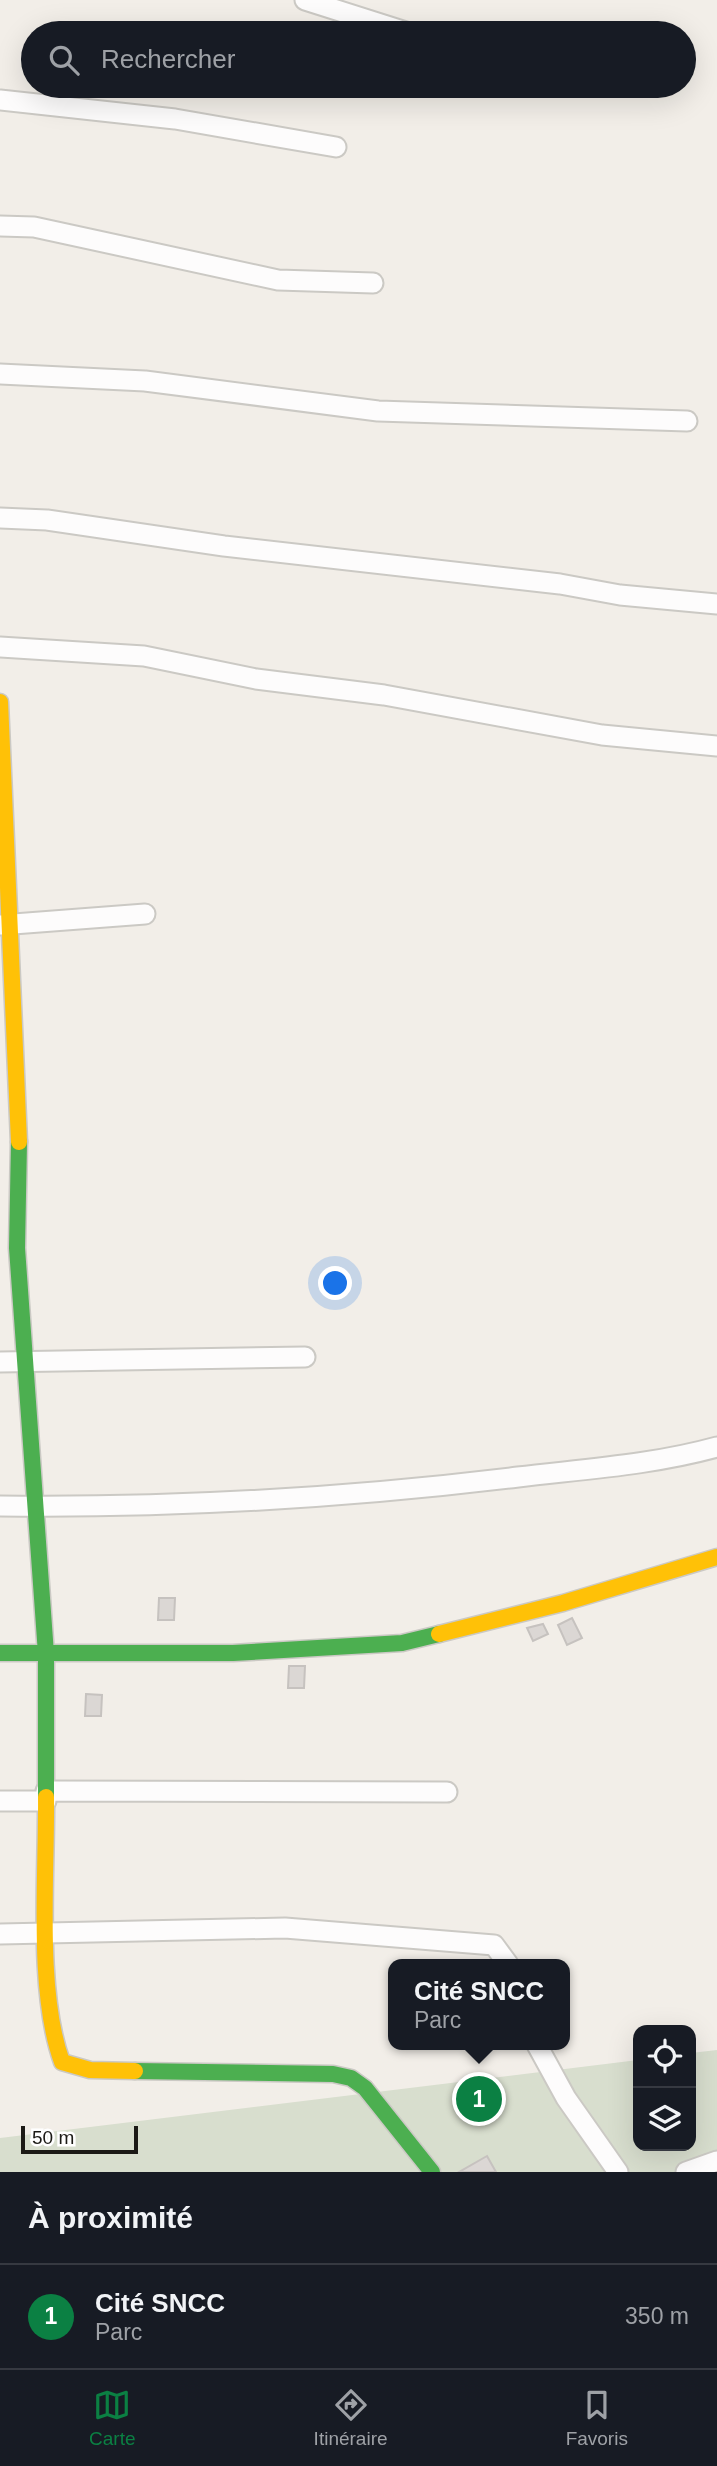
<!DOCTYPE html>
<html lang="fr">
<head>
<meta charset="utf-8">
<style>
  body { margin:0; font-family:Helvetica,sans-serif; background:#242831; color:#f1f3f6 }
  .controls { position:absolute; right:21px; bottom:21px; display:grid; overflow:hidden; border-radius:14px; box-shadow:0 7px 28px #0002 }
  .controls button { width:63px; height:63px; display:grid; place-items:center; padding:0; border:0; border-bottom:2px solid #363941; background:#171b24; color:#f1f3f6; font:35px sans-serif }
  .scale { position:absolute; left:21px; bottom:18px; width:117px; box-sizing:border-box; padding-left:7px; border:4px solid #1c1a16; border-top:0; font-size:19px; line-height:24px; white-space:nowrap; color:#1c1a16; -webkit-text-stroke:5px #fff; paint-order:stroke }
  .you { position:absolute; left:336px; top:1284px; width:24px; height:24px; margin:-18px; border:5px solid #fff; border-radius:50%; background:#1a73e8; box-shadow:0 0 0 10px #1a73e833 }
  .badge { display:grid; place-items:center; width:46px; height:46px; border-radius:50%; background:#0b8043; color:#fff; font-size:23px; font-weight:700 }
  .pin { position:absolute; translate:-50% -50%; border:4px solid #fff; box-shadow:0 2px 7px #0006 }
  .popup { position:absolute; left:388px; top:1959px; width:182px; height:91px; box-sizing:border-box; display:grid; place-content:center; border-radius:14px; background:#171b24; filter:drop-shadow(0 2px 5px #0005); font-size:23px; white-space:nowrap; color:#9ea1a6 }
  .popup b { font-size:26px; color:#f1f3f6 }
  .popup::after { content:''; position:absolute; left:50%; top:100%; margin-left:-14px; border:14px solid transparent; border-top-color:#171b24 }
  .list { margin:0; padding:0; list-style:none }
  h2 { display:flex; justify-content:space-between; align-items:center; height:91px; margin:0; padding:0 28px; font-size:30px }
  h2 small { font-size:23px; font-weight:400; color:#9ea1a6 }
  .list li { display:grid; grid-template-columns:46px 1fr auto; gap:21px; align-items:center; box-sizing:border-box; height:105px; padding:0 28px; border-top:2px solid #363941 }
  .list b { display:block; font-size:26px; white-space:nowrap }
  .list p { margin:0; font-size:23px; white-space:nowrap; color:#9ea1a6 }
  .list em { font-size:23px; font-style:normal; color:#9ea1a6 }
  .icon { flex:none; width:38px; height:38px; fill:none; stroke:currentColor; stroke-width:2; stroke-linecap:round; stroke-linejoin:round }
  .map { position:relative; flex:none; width:717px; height:2172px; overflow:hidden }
  .search { position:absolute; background:#171b24; box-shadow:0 7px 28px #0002; left:21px; right:21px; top:21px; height:77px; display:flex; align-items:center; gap:18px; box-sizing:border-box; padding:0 24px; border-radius:38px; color:#9ea1a6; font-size:26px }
  .sheet { height:196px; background:#171b24 }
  nav { display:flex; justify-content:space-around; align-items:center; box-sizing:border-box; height:98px; border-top:2px solid #363941; background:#171b24; font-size:19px; color:#9ea1a6 }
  nav a { display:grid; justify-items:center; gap:4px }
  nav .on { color:#0b8043 }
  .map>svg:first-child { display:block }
  .green { fill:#d8dece }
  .building { fill:#dbd7d4; stroke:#c6c2bf; stroke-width:2 }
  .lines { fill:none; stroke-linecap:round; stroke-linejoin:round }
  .street-casing { stroke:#cbc9c4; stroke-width:23 }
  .fast-casing { stroke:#cbc9c4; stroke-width:19 }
  .slow-casing { stroke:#cbc9c4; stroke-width:19 }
  .street { stroke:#fdfcfc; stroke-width:19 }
  .fast { stroke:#4caf50; stroke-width:16 }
  .slow { stroke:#ffc107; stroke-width:16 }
</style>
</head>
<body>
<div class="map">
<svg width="717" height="2172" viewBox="0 0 717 2172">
  <rect width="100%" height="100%" fill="#f2eee8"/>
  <path class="green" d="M717 2050V2172H0V2138L638 2060V2146H691V2053Z"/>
  <path class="building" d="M159 1598H175L174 1620H158Z
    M572 1618 582 1638 567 1645 558 1625Z
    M543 1624 548 1634 533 1641 527 1628Z
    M289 1666H305L304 1688H288Z
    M86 1694 102 1695 101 1716H85Z
    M487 2156 496 2172H459Z"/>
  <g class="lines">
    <defs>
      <path id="street" d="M305 0 409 33
        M0 100 175 119 336 147
        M0 226 34 227 278 280 373 283
        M0 374 145 381 378 411 687 421
        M0 518 47 520 224 546 560 584 620 595 717 604
        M0 647 144 656 256 679 384 695 602 735 717 746
        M0 925 145 914
        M0 1362 305 1357
        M0 1506C174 1508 346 1498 518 1477 585 1469 652 1465 717 1447
        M46 1791 447 1792
        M0 1801H46
        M0 1934 285 1928 494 1945 508 1964
        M537 2045 566 2098 618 2172
        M686 2172 717 2161"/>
      <path id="fast" d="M19 1142 17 1248 46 1654V1797
        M0 1653H233L402 1643 439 1634
        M135 2071 333 2074 351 2078 365 2088 432 2172"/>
      <path id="slow" d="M0 702 19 1142
        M439 1634 563 1603 717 1557
        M46 1797C47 1874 36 1991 62 2062L90 2070 135 2071"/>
    </defs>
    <use href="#street" class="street-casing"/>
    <use href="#fast" class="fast-casing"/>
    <use href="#slow" class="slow-casing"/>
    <use href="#street" class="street"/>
    <use href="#fast" class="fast"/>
    <use href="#slow" class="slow"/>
  </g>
</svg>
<div class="controls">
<button><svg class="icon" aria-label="locate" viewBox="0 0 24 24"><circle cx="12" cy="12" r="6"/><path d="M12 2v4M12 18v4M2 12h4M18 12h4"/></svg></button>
<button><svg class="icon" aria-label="layers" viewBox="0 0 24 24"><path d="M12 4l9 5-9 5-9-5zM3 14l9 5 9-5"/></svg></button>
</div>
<div class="scale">50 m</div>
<div class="you"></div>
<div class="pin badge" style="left:479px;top:2099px">1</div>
<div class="popup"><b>Cité SNCC</b>Parc</div>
<div class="search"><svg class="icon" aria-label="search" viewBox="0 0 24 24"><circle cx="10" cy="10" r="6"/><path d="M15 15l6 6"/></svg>Rechercher</div>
</div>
<section class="sheet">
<h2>À proximité<small></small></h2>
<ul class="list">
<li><span class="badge">1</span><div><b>Cité SNCC</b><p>Parc</p></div><em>350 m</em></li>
</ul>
</section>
<nav>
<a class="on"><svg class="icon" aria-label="map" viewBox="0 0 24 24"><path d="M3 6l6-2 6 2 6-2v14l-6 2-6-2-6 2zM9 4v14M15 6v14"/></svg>Carte</a>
<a><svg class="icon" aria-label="directions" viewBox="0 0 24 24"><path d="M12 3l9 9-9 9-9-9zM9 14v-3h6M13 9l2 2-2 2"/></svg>Itinéraire</a>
<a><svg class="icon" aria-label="saved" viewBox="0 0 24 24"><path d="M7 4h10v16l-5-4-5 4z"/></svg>Favoris</a>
</nav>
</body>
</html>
